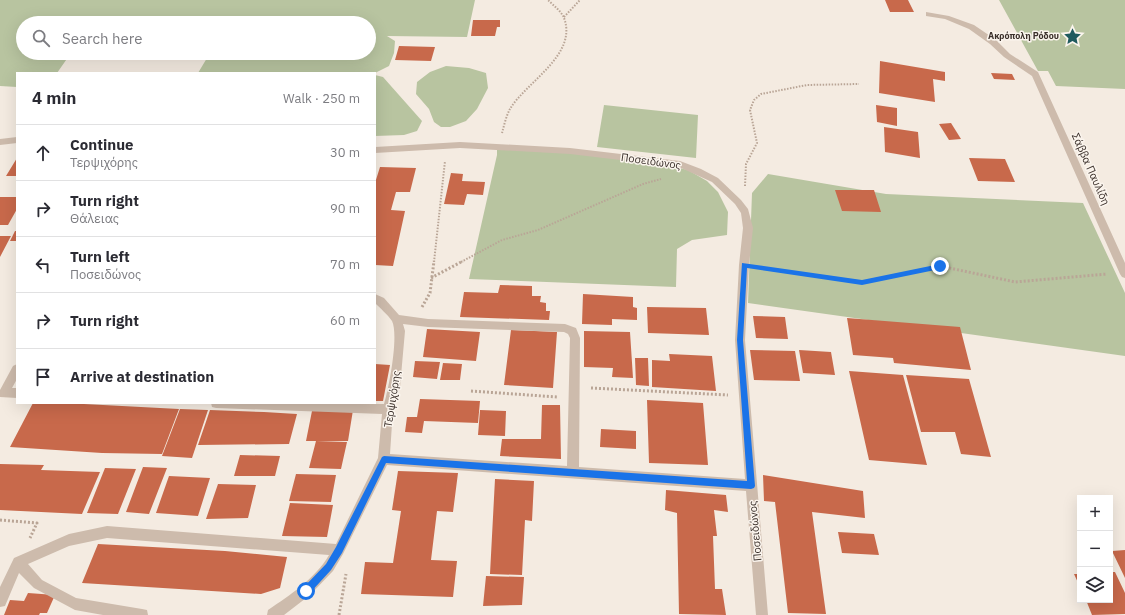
<!DOCTYPE html>
<html lang="en">
<head>
<meta charset="utf-8">
<style>
  body { margin:0; font-family:"IBM Plex Sans",sans-serif; background:#f7f7f7; color:#2b2b33 }
  .controls { position:absolute; right:12px; bottom:12px; display:grid; overflow:hidden; border-radius:0px; box-shadow:0 4px 16px #0002 }
  .controls button { width:36px; height:36px; display:grid; place-items:center; padding:0; border:0; border-bottom:1px solid #e1e1e2; background:#fff; color:#2b2b33; font:20px sans-serif }
  .stop { position:absolute; width:12px; height:12px; margin:-9px; border:3px solid #1a73e8; border-radius:50%; background:#fff }
  .stop.end { background:#1a73e8; border-color:#fff; box-shadow:0 1px 4px #0008 }
  .list { margin:0; padding:0; list-style:none }
  h2 { display:flex; justify-content:space-between; align-items:center; height:52px; margin:0; padding:0 16px; font-size:17px }
  h2 small { font-size:13px; font-weight:400; color:#7c7c81 }
  .list li { display:grid; grid-template-columns:26px 1fr auto; gap:12px; align-items:center; box-sizing:border-box; height:56px; padding:0 16px; border-top:1px solid #e1e1e2 }
  .list b { display:block; font-size:15px; white-space:nowrap }
  .list p { margin:0; font-size:13px; white-space:nowrap; color:#7c7c81 }
  .list em { font-size:13px; font-style:normal; color:#7c7c81 }
  .icon { flex:none; width:22px; height:22px; fill:none; stroke:currentColor; stroke-width:2; stroke-linecap:round; stroke-linejoin:round }
  .map { position:relative; flex:none; width:1125px; height:615px; overflow:hidden }
  .search { position:absolute; background:#fff; box-shadow:0 4px 16px #0002; left:16px; top:16px; width:360px; height:44px; display:flex; align-items:center; gap:10px; box-sizing:border-box; padding:0 14px; border-radius:22px; color:#7c7c81; font-size:15px }
  .panel { position:absolute; background:#fff; box-shadow:0 4px 16px #0002; left:16px; top:72px; width:360px; height:332px; border-radius:0px }
  .map>svg:first-child { display:block }
  .green { fill:#b8c4a0 }
  .building { fill:#c8694b }
  .lines { fill:none; stroke-linecap:round; stroke-linejoin:round }
  .path-far1 { stroke:#b9a596; stroke-width:2; stroke-dasharray:1.5 1.5; stroke-linecap:butt }
  .path { stroke:#b9a596; stroke-width:3; stroke-dasharray:2 2; stroke-linecap:butt }
  .minor { fill:#cdbbac; fill-rule:evenodd }
  .route { fill:#1a73e8 }
  .labels { text-anchor:middle; stroke-width:3; stroke-linejoin:round; paint-order:stroke }
  .far-poi-label { font-size:9px; font-weight:bold; fill:#3b302b; stroke:#fbf5ee; text-anchor:end }
  .street-label { font-size:11px; fill:#3b302b; stroke:#fbf5ee }
</style>
</head>
<body>
<div class="map">
<svg width="1125" height="615" viewBox="0 0 1125 615">
  <rect width="100%" height="100%" fill="#f4ebe1"/>
  <path class="green" d="M0 0H475L467 37 387 36 395 41 394 53 389 66 375 73H198L210 53H369V23H23V53H71L57 73H17V87L0 86Z
    M999 0H1125V89L1056 86 1048 71H1038Z
    M446 66 469 68 486 73 488 88 477 109 466 121 450 127H441L434 122 429 109 416 94 417 82 430 72Z
    M375 75 383 77 422 121 417 131 404 135 375 136Z
    M604 105 698 115 696 158 597 147Z
    M497 147 566 152 659 163 688 170 707 181 718 192 728 212 727 235 692 240 677 249 676 287 469 279 497 155Z
    M768 174 886 194 1083 203 1125 293V356L748 303 752 193Z"/>
  <path class="building" d="M885 0H908L914 12H890Z
    M473 20H500V27H497L495 36H471Z
    M399 46 435 47 431 61 395 60Z
    M179 53H205L202 58 177 57Z
    M880 61 945 72V81L933 79 935 102 879 93Z
    M991 73 1012 74 1015 80 994 79Z
    M876 105 897 108V126L877 122Z
    M951 123 961 139 949 140 939 124Z
    M884 127 918 132 920 158 885 152Z
    M17 158V176H6Z
    M969 158 1005 159 1015 182 978 181Z
    M380 167 416 168 410 192H396L391 210 405 211 393 266 375 265V183Z
    M451 173 463 174 462 181 485 182 483 195 467 194 464 205 444 204Z
    M835 190H874L881 212 842 211Z
    M0 197H17V209L8 225H0Z
    M15 231H17V241H10Z
    M0 236H11L0 257Z
    M500 285 532 286V296H541L540 302 546 303V311H550L549 320 460 317 464 292 498 293Z
    M583 294 633 297V307L637 308V320L612 319V325L582 324Z
    M647 307 706 308 709 335 648 333Z
    M753 316 785 317 788 339 756 338Z
    M847 318 960 327 971 370 894 363 893 358 853 355Z
    M427 329 480 332 476 361 423 357Z
    M511 330 557 332 553 388 504 385Z
    M584 331 630 332 633 378 612 377 613 368 584 367Z
    M750 350 795 351 800 381 754 380Z
    M799 350 831 352 835 375 803 373Z
    M669 354 712 356 716 391 652 387V360L670 361Z
    M635 358H648L649 386 636 385Z
    M415 361 440 362 437 379 413 377Z
    M443 363 462 364 460 380H440Z
    M375 364 390 365 383 401H375Z
    M849 371 903 375 927 465 869 460Z
    M906 375 969 379 991 457 961 454 955 432H921Z
    M420 399 480 401 478 423 424 421 422 433 405 432 407 417H417Z
    M647 400 703 403 708 465 649 463Z
    M33 403H65L179 409 162 454 102 453 10 447Z
    M542 405H560L561 459 500 456 502 439H541Z
    M180 409 208 410 192 458 162 456Z
    M210 410 264 412 297 414 289 444 198 445Z
    M353 410 348 441H306L312 411Z
    M480 410 506 411 505 436 478 435Z
    M601 429 636 431V449L600 447Z
    M316 441 347 442 341 469 309 468Z
    M240 455 280 456 275 476H234Z
    M0 464 44 465 41 470 100 472 82 514 0 510Z
    M143 467 167 468 149 514 126 512Z
    M105 468 136 469 118 514 87 513Z
    M398 471 458 473 453 512 437 511 431 560 457 561 453 597 361 594 365 562 393 563 401 511 392 510Z
    M296 474 336 475 331 502 289 501Z
    M763 475 863 491 865 518 812 512 826 614 788 613 775 502 764 501Z
    M169 476 210 478 198 516 156 513Z
    M495 479 534 481 532 521 525 520 522 575 490 574Z
    M218 484 256 485 248 518 206 519Z
    M666 490 726 495 728 512 714 510 717 536H713L715 589H722L726 615 679 614 677 513 665 510Z
    M290 503 333 505 327 537 282 536Z
    M838 532 874 534 879 555 842 553Z
    M98 544 225 551 287 557 280 588 261 594 82 583Z
    M1125 550V578L1112 551Z
    M1110 572H1115L1125 593V614L1092 615 1086 600H1110Z
    M1074 574H1080V587Z
    M486 576 524 577 522 605 483 606Z
    M28 593 55 595 47 613H40L39 615H4L10 600 24 601Z"/>
  <g class="lines">
    <path class="path-far1" d="M564 17 580 0
      M17 91V95
      M502 133C504 126 506 116 510 109 526 82 578 55 564 18 562 12 553 5 548 0
      M745 186 746 164 757 143 750 110 754 100 761 94 807 85 859 84
      M434 262 445 161
      M461 262 502 240 538 230 643 184 661 179"/>
    <path class="path" d="M760 268 862 282 940 266 1015 282 1107 274
      M431 278 463 261
      M422 307 430 293 434 261
      M591 388 728 395
      M471 391 557 397
      M0 520 37 523 30 538
      M339 615 346 574"/>
    <path class="minor" d="M926 12 949 16 974 25 996 40 1010 54 1038 72 1125 263V278L1122 277 1120 274 1032 76 1004 57 990 44 969 29 945 19 926 16Z
      M17 137V143L0 145V139Z
      M460 142 570 148 680 161 701 169 718 178 741 200 748 209 753 228 749 265 745 340 768 615H756L746 491 387 465 343 554 333 571 310 595 284 615H267L268 610C290 595 315 579 329 555L107 538 69 546 28 564 42 580 76 598 142 609 147 610 148 615H103L75 610 34 588 19 573 5 606 0 607V587L14 558 69 534 107 526 336 544 378 458 382 414 216 408 212 407 211 403 384 404C389 388 399 335 392 321 388 315 380 308 375 303V294L384 298 399 315 428 319 565 324 576 328 580 338 579 467 745 479 735 340 739 265 743 228 741 213 735 204 712 182 679 167 570 154 460 148 375 153V147ZM403 324 428 327 564 332 568 334 570 338 567 466 390 454 393 409 400 387 405 331Z
      M17 364V379L12 388H17V398L0 397V390L13 366Z"/>
  </g>
  <path class="route" d="M742 263 862 280 940 264 943 266 940 269 862 285 747 268 743 340 755 486 754 488 751 489 386 463 342 553 331 570 309 594 306 595 303 594 301 591 303 588 326 564 336 547 382 457 384 456 747 481 737 340Z"/>
  <defs>
    <symbol id="sight-bare" viewBox="-9 -9 18 18"><path d="M0-6L1.8-2.2L6-1.7L2.9 1.2L3.7 5.4L0 3.3L-3.7 5.4L-2.9 1.2L-6-1.7L-1.8-2.2Z" fill="#1f5a5e" stroke="#fbf5ee" stroke-width="2.5" paint-order="stroke"/></symbol>
  </defs>
  <g fill-rule="evenodd">
    <use href="#sight-bare" x="1060" y="24" width="25" height="25"/>
  </g>
  <g class="labels">
    <g class="far-poi-label">
      <text x="1059" y="39">Ακρόπολη Ρόδου</text>
    </g>
    <g class="street-label">
      <text transform="translate(651 161) rotate(8)" y="4">Ποσειδώνος</text>
      <text transform="translate(1091 169) rotate(66)" y="4">Σάββα Παυλίδη</text>
      <text transform="translate(392 399) rotate(-81)" y="4">Τερψιχόρης</text>
      <text transform="translate(755 531) rotate(-95)" y="4">Ποσειδώνος</text>
    </g>
  </g>
</svg>
<div class="controls">
<button>+</button>
<button>−</button>
<button><svg class="icon" aria-label="layers" viewBox="0 0 24 24"><path d="M12 4l9 5-9 5-9-5zM3 14l9 5 9-5"/></svg></button>
</div>
<div class="stop" style="left:306px;top:591px"></div>
<div class="stop end" style="left:940px;top:266px"></div>
<div class="search"><svg class="icon" aria-label="search" viewBox="0 0 24 24"><circle cx="10" cy="10" r="6"/><path d="M15 15l6 6"/></svg>Search here</div>
<section class="panel">
<h2>4 min<small>Walk · 250 m</small></h2>
<ul class="list">
<li><svg class="icon" aria-label="ahead" viewBox="0 0 24 24"><path d="M12 20V5M6 11l6-6 6 6"/></svg><div><b>Continue</b><p>Τερψιχόρης</p></div><em>30 m</em></li>
<li><svg class="icon" aria-label="right" viewBox="0 0 24 24"><path d="M7 20v-9h11M14 6l5 5-5 5"/></svg><div><b>Turn right</b><p>Θάλειας</p></div><em>90 m</em></li>
<li><svg class="icon" aria-label="left" viewBox="0 0 24 24"><path d="M17 20v-9H6M10 6l-5 5 5 5"/></svg><div><b>Turn left</b><p>Ποσειδώνος</p></div><em>70 m</em></li>
<li><svg class="icon" aria-label="right" viewBox="0 0 24 24"><path d="M7 20v-9h11M14 6l5 5-5 5"/></svg><div><b>Turn right</b></div><em>60 m</em></li>
<li><svg class="icon" aria-label="arrive" viewBox="0 0 24 24"><path d="M6 21V4h12l-3 4 3 4H6"/></svg><div><b>Arrive at destination</b></div></li>
</ul>
</section>
</div>
</body>
</html>
